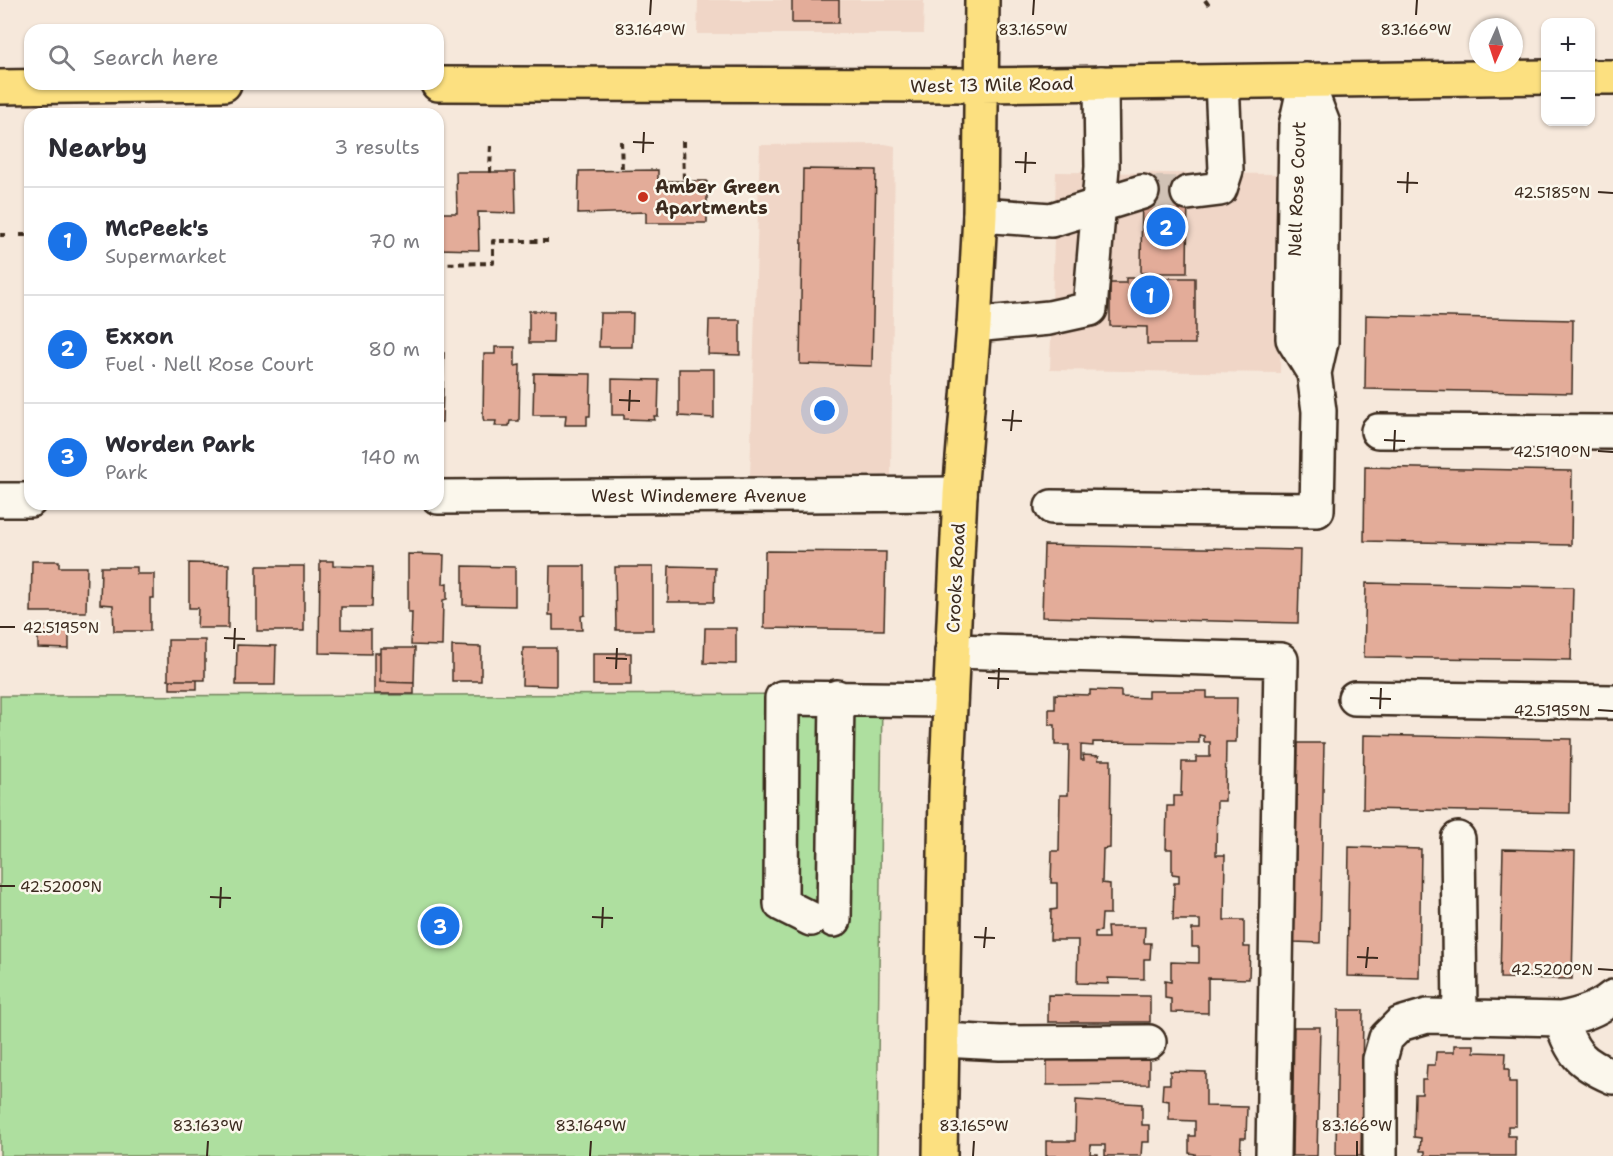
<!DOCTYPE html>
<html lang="en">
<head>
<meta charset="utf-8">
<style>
  body { margin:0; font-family:"Shantell Sans",sans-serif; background:#f2f2f3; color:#2b2b33 }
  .controls { position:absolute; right:18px; top:18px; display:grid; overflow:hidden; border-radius:12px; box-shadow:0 2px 4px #0004 }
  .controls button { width:54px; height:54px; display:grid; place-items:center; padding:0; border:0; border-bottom:2px solid #e1e1e2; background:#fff; color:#2b2b33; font:30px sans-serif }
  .compass { position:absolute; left:1469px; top:18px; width:54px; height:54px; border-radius:50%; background:#fff; box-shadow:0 2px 4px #0004; rotate:183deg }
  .you { position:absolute; left:825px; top:411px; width:21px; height:21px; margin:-15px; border:4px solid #fff; border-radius:50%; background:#1a73e8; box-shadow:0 0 0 9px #1a73e833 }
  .badge { display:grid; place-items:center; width:39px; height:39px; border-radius:50%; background:#1a73e8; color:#fff; font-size:20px; font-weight:700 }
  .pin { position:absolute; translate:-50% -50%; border:3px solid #fff; box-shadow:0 2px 6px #0006 }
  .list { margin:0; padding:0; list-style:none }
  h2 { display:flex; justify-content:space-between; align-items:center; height:78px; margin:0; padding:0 24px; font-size:26px }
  h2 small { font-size:20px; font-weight:400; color:#7c7c81 }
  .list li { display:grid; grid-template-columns:39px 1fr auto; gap:18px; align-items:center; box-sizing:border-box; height:108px; padding:0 24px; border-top:2px solid #e1e1e2 }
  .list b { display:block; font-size:22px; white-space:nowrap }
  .list p { margin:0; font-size:20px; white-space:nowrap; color:#7c7c81 }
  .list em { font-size:20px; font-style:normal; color:#7c7c81 }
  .icon { flex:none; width:33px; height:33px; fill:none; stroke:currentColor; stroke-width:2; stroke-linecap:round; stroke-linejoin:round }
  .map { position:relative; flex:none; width:1613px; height:1156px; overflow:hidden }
  .search { position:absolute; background:#fff; box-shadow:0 2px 4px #0004; left:24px; top:24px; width:420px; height:66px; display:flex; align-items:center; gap:15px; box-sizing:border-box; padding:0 21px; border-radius:18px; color:#7c7c81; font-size:22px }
  .panel { position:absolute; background:#fff; box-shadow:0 2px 4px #0004; left:24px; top:108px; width:420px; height:402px; border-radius:18px }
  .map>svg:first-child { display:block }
  .built { fill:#f0d6c7 }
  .green { fill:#aedf9f; stroke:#74845e; stroke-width:1.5 }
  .building { fill:#e3ac99; stroke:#3b2a1e; stroke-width:1.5 }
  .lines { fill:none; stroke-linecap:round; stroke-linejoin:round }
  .minor-tunnel { stroke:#d1c2b5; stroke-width:33; stroke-dasharray:33 16; stroke-linecap:butt }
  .minor-casing { stroke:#3b2a1e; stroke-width:38 }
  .major-casing { stroke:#3b2a1e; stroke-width:38 }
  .path { stroke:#3b2a1e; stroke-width:4; stroke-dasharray:6 4.5; stroke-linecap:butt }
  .minor { stroke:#fbf7ec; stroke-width:33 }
  .major { stroke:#fce080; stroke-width:33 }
  .ticks { fill:none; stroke:#3b2a1e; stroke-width:2 }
  .poi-dot { fill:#c8321e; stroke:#fbf7ec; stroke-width:2 }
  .labels { text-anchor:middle; stroke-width:5; stroke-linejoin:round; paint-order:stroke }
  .street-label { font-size:18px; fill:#3b2a1e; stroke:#fbf7ec }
  .poi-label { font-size:18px; font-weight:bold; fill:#3b2a1e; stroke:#fbf7ec; text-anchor:start }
  .ticks-label { font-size:15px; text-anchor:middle; fill:#3b2a1e; stroke:#fbf7ec; stroke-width:5; stroke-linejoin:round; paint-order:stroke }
</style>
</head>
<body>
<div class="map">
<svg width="1613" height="1156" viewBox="0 0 1613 1156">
  <rect width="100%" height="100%" fill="#f6e8db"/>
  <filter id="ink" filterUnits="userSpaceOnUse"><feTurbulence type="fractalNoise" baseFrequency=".0167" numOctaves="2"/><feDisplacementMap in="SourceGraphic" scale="12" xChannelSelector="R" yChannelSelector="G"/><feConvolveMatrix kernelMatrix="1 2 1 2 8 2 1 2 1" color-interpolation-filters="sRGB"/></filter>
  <g filter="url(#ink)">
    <path class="built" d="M698 0H924L923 34H697Z
      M885 144 895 146 891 475 750 478 760 145Z
      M1056 172 1284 174 1280 373 1050 370Z"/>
    <path class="green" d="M882 694 877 1156H0V696Z"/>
    <path class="building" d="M792 0H839V23H792Z
      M803 169 876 170 872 366 800 364Z
      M658 170V181H707V223H646V212L578 214 579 171Z
      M456 172H515L516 213 478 212 479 250 438 249V213H457Z
      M1142 184H1188L1187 273H1141Z
      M1126 278H1195V344H1147V327L1110 326V283H1126Z
      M529 311H554L553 343H529Z
      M600 313H633L632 347H599Z
      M1366 315 1573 320 1572 393 1365 389Z
      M709 320H740V355L708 354Z
      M495 347H515V366L520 365 519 421H510L509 426H495L496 421H484L483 418 484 354H495Z
      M438 352 444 353 442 422H438Z
      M679 369H714V418L679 416Z
      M534 373 591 374 590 416H587V425H565L566 415H533Z
      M612 379 659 380 658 416H654L655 420 624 419V415H612Z
      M1365 467 1572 471 1571 545 1364 541Z
      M1044 545 1300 550 1298 623 1042 617Z
      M765 551 886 552 884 630 764 628Z
      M408 554 444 555 443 584 447 583V599L443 600 442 646 411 645 412 612H408Z
      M32 561H59V567H87L86 612H31Z
      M320 561H333V566L373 567 372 607H341V629L371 630V654L319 653Z
      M189 563 229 564 228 628H197L198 608H189Z
      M257 566H304V631H257Z
      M463 566 515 567V606L463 605Z
      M550 566H585V615L581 616 582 630H553V615H549Z
      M669 566 715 567 714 602H668Z
      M101 567H137V574H154V598H150V631H114L113 605 100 604Z
      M615 567H653V630H616Z
      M1366 583 1573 587 1571 660 1364 657Z
      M38 627H69V649L38 648Z
      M705 628H736V664L704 663Z
      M168 640H205V680H168Z
      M237 645 276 646 275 685H236Z
      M452 646 481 647V681H452Z
      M380 648H415L414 683 380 682Z
      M523 648H556V686L522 685Z
      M374 653H380V682L414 683V694H374Z
      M593 653H631V685H593Z
      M170 680H197V689H170Z
      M1090 690 1121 691V697L1148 698V691H1207V698H1237L1236 742H1226L1225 801H1217L1216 855H1225L1224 920H1244V947H1250L1249 979 1208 978V1013L1171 1012V999L1165 998V981L1171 982V962L1199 963V947H1192V929H1200V920H1173L1174 883H1179V875L1172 874V849H1166L1167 806H1174V796H1181L1182 762H1196V757H1210V742H1204V736L1199 735V743L1093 742V746L1081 745V760H1084L1083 755 1099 756 1098 760H1111L1110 848 1103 849 1102 883 1110 884V914H1102L1101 931 1095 932V938H1108L1107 927H1145L1144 943H1151L1150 959H1144V979L1108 978 1109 984 1077 983 1078 940H1050L1051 910 1057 909V883H1051L1052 851H1059L1060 795H1068L1069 745H1055V725H1049V709H1055V694L1090 695Z
      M1364 735 1571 739 1570 813 1363 809Z
      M1298 743H1324L1320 943 1294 942Z
      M1349 847 1421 849 1419 978 1347 976Z
      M1503 849 1575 851 1572 979 1500 978Z
      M1048 995 1150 996V1022H1048Z
      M1338 1010H1363L1361 1156H1336Z
      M1294 1027H1320L1317 1156H1292Z
      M1454 1045H1474V1052L1506 1053 1505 1069H1509V1082H1516V1126H1508V1136H1515V1156H1425V1151H1420L1421 1138 1414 1137 1415 1094H1422V1080H1426L1427 1065H1435L1436 1052H1454Z
      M1149 1058V1084L1047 1085V1059Z
      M1170 1071 1206 1072V1106L1247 1107 1246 1138H1241L1240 1156H1195V1154L1189 1153V1136H1195V1121L1169 1120V1101L1162 1100 1163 1084H1170Z
      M1076 1100 1142 1104V1125H1149V1142H1142L1141 1156H1105V1145H1091L1090 1154H1098V1156H1046V1141H1075Z"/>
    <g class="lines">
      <path class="minor-tunnel" d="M1142 192 1188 193"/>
      <defs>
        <path id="minor" d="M1306 80 1296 125 1293 339 1314 373
          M1188 193 1220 189 1226 170 1222 82
          M980 215 1051 220 1142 192
          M974 325 1049 318 1090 309 1102 167 1101 83
          M1378 431 1613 432
          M438 497 960 494
          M0 500H30
          M1052 507 1317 510 1319 411 1314 373 1321 342 1323 124 1306 80
          M952 651 1281 660 1273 1156
          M1355 698 1613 702
          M1458 839 1460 1015
          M811 919 781 904 782 698 950 700
          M834 920 837 697
          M1561 1019C1571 1053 1580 1063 1613 1077
          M943 1040 1000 1043 1149 1042
          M1380 1156V1059L1386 1038 1400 1024 1427 1016 1561 1019C1581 1015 1597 1010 1613 997"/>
        <path id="major" d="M1590 77H1613
          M438 84 981 85 1546 77
          M0 87 224 84
          M940 1156 946 792 960 494 974 325 980 215 982 0"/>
      </defs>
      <use href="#minor" class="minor-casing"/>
      <use href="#major" class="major-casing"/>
      <path class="path" d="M1205 0 1210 7
        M621 141 622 170
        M683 141 684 181
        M490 173 491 142
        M0 235H9
        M20 235H30
        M438 264 493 263V241H552"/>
      <use href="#minor" class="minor"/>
      <use href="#major" class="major"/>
    </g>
  </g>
  <path class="ticks" d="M650 15 651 0M1033 15 1034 0M1416 15 1417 0M633 142 654 143M643 153 644 132M1015 162 1036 163M1025 173 1026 152M1397 182 1418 183M1598 192 1613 193M1407 193 1408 172M619 400 640 401M629 411 630 390M1002 420 1022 421M1011 431 1013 410M1384 440 1405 441M1394 451 1395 430M1598 451 1613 452M0 627H15M224 638 245 639M234 649 235 628M606 658 627 659M616 669 617 648M988 678 1009 679M998 689 999 668M1370 698 1391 699M1380 709 1381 688M1598 710 1613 711M0 886H15M210 897 231 898M220 908 221 887M592 917 613 918M602 928 603 907M974 937 995 938M984 948 986 927M1357 957 1378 958M1366 968 1368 947M1598 969 1613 970M207 1156 208 1141M590 1156 591 1141M973 1156 974 1141M1357 1156V1141"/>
  <circle class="poi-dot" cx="643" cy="197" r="6"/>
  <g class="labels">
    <g class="street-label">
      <text transform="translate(992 85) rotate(-1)" y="6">West 13 Mile Road</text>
      <text transform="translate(1297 189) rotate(-88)" y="6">Nell Rose Court</text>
      <text x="699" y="502">West Windemere Avenue</text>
      <text transform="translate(956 578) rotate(-87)" y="6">Crooks Road</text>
    </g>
    <g class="poi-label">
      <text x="655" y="193">Amber Green<tspan x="655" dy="21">Apartments</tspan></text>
    </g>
  </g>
  <g class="ticks-label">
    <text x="650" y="35">83.164°W</text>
    <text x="1033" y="35">83.165°W</text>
    <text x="1416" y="35">83.166°W</text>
    <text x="1552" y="198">42.5185°N</text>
    <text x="1552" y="457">42.5190°N</text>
    <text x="61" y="633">42.5195°N</text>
    <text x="1552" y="716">42.5195°N</text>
    <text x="61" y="892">42.5200°N</text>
    <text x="1552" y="975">42.5200°N</text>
    <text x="208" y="1131">83.163°W</text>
    <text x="591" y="1131">83.164°W</text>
    <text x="974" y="1131">83.165°W</text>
    <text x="1357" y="1131">83.166°W</text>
  </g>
</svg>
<div class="controls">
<button>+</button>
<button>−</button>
</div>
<svg class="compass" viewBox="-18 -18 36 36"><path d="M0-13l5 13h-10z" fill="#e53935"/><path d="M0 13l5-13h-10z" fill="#7c7c81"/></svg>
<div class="you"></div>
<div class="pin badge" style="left:1150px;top:295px">1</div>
<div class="pin badge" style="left:1166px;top:227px">2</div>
<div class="pin badge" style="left:440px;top:926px">3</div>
<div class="search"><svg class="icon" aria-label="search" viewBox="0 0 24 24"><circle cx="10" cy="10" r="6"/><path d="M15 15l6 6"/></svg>Search here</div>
<section class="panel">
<h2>Nearby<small>3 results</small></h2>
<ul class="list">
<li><span class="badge">1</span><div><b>McPeek's</b><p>Supermarket</p></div><em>70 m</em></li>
<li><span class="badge">2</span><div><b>Exxon</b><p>Fuel · Nell Rose Court</p></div><em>80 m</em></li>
<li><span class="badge">3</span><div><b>Worden Park</b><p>Park</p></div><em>140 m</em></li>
</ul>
</section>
</div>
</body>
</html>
